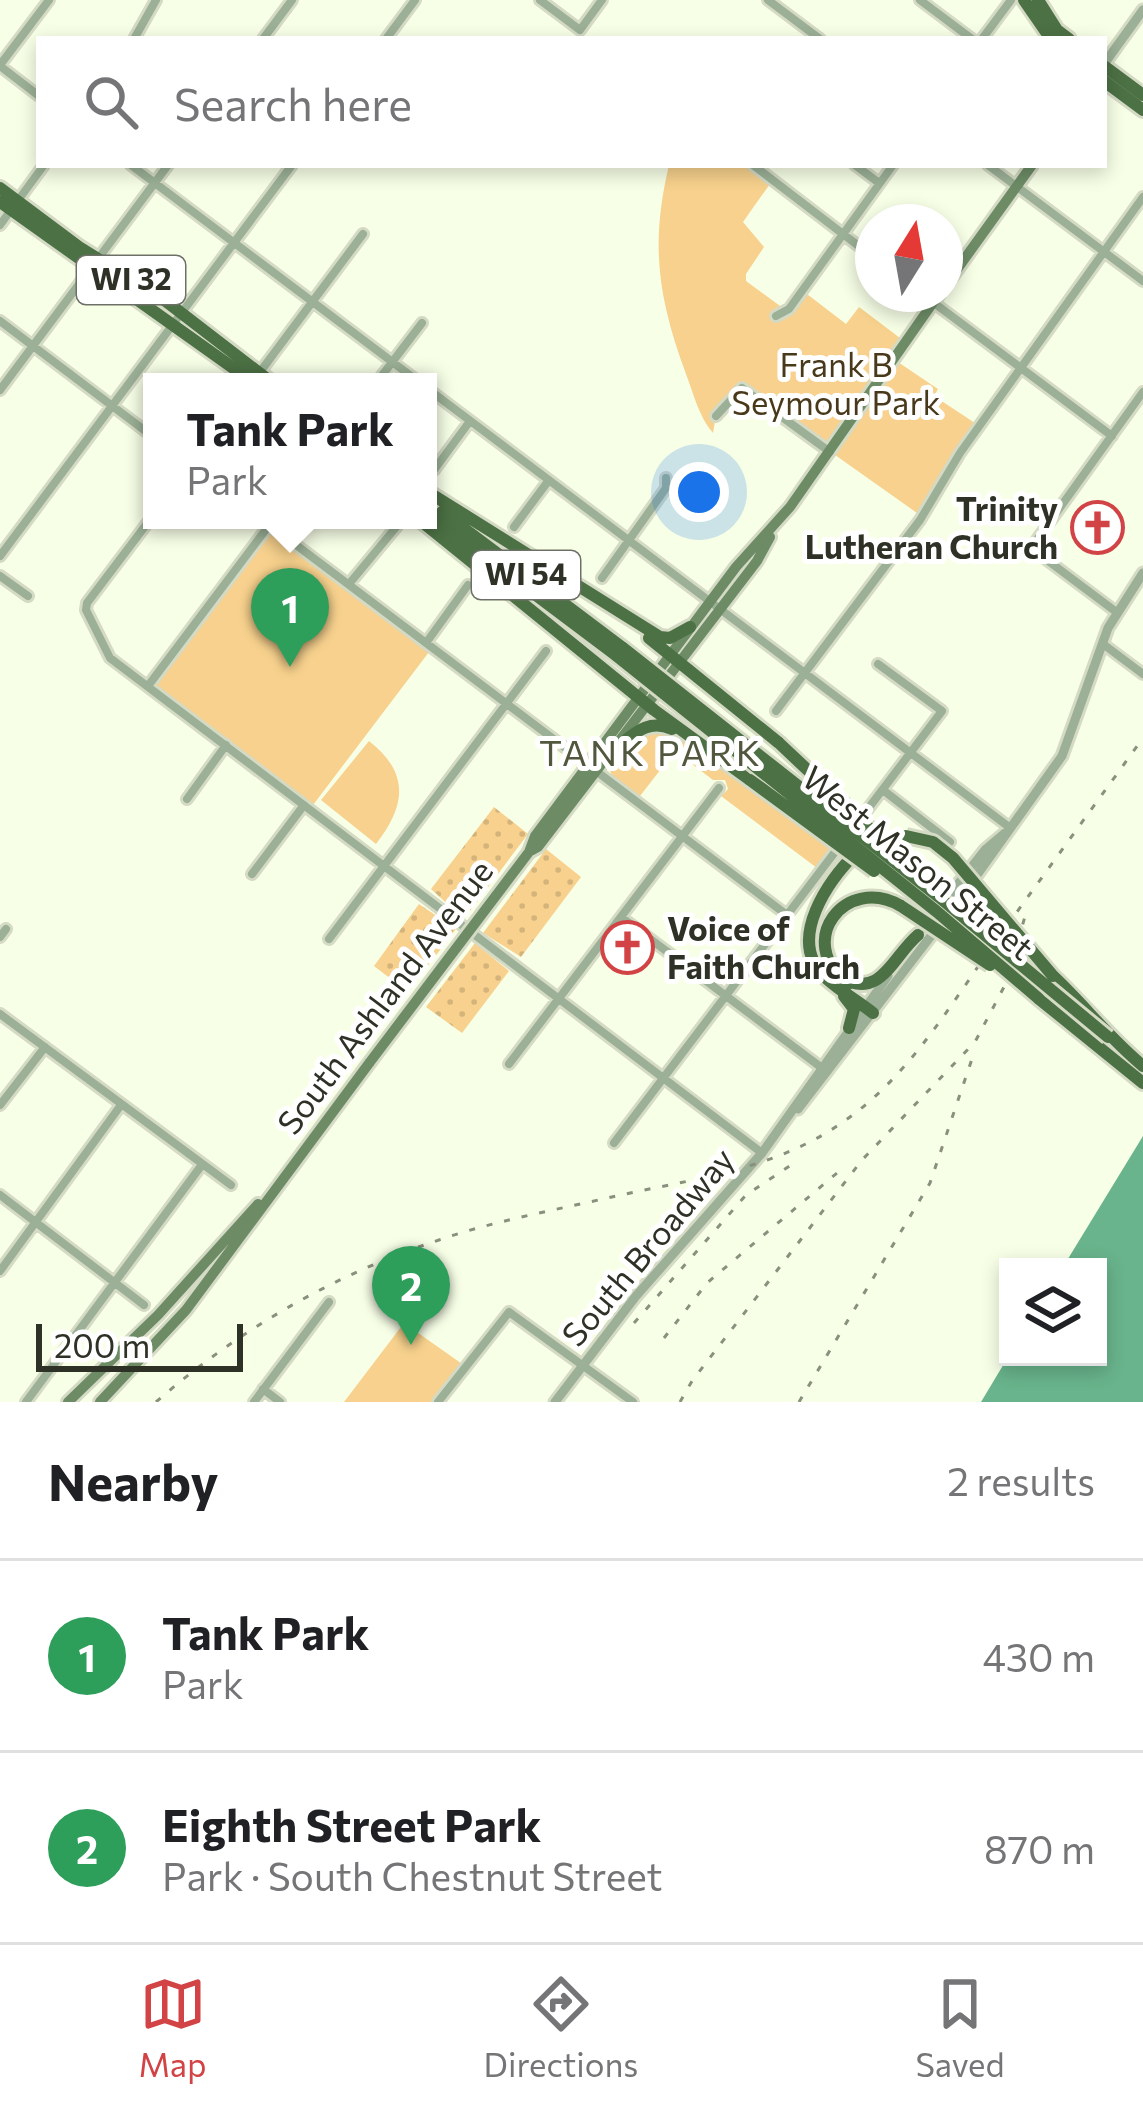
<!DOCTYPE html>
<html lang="en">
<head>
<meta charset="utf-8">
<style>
  body { margin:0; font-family:Commissioner,sans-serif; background:#f2f2f2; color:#202124 }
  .controls { position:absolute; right:36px; bottom:36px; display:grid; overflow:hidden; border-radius:0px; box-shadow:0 6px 18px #0003 }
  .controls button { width:108px; height:108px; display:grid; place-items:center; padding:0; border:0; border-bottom:3px solid #e0e0e0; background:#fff; color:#202124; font:60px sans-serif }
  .compass { position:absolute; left:855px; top:204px; width:108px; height:108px; border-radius:50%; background:#fff; box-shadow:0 6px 18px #0003; rotate:11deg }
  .scale { position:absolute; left:36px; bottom:30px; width:207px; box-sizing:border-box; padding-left:12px; border:6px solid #2e3226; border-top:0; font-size:33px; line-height:42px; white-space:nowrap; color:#2e3226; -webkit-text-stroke:9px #fff; paint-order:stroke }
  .you { position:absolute; left:699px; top:492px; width:42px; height:42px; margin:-30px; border:9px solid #fff; border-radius:50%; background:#1a73e8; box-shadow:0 0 0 18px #1a73e833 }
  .badge { display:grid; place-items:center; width:78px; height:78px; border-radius:50%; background:#d24346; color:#fff; font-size:39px; font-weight:700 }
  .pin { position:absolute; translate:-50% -99px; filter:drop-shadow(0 3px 6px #0008) }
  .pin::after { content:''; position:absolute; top:63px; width:42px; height:36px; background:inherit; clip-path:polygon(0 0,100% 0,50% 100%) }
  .popup { position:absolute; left:143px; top:373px; width:294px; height:156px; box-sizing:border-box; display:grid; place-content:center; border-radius:0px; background:#fff; filter:drop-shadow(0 3px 9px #0005); font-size:39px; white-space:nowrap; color:#757577 }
  .popup b { font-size:45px; color:#202124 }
  .popup::after { content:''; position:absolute; left:50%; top:100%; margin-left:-24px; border:24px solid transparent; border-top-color:#fff }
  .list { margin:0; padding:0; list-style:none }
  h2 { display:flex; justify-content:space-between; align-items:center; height:156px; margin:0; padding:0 48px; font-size:51px }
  h2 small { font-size:39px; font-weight:400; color:#757577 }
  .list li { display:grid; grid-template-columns:78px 1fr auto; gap:36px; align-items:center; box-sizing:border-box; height:192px; padding:0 48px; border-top:3px solid #e0e0e0 }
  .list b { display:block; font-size:45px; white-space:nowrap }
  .list p { margin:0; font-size:39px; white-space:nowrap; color:#757577 }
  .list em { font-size:39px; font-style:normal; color:#757577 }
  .icon { flex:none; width:66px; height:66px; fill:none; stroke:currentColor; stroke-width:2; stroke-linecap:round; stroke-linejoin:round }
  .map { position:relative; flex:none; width:1143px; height:1402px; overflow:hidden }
  .search { position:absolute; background:#fff; box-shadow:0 6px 18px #0003; left:36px; right:36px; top:36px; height:132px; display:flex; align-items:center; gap:30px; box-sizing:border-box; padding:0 42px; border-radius:0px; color:#757577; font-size:45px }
  .sheet { height:540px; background:#fff }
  nav { display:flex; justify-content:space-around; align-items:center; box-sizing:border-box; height:168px; border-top:3px solid #e0e0e0; background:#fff; font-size:33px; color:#757577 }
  nav a { display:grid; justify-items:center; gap:6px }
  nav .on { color:#d24346 }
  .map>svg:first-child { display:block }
  .grass { fill:url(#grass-dots) }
  .park { fill:#f7d18d }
  .water { fill:#69b48c }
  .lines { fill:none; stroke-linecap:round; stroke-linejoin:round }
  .minor-casing { stroke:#d4dac4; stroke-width:14 }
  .tertiary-casing { stroke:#d4dac4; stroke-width:15 }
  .secondary-casing { stroke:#d4dac4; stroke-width:16 }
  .primary-casing { stroke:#d4dac4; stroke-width:18 }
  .minor { stroke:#9bb096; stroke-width:8 }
  .tertiary { stroke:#9bb096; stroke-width:9 }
  .secondary { stroke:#6d8c66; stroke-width:10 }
  .primary { stroke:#4c7144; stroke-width:12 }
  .rail { stroke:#8a8f7e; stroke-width:3; stroke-dasharray:6 12; stroke-linecap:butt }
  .secondary-bridge-casing { stroke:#d4dac4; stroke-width:16; stroke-linecap:butt }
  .primary-bridge-casing { stroke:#d4dac4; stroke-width:18; stroke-linecap:butt }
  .secondary-bridge { stroke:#6d8c66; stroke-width:10 }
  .primary-bridge { stroke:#4c7144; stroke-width:12 }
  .labels { text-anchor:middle; stroke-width:10; stroke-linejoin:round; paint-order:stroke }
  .shield { fill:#fff; stroke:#6d7067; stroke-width:3 }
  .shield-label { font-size:30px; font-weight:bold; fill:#2e3226 }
  .park-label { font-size:33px; fill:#49391b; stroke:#fff }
  .poi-label { font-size:33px; font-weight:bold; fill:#2e3226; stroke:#fff; text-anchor:end }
  .street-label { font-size:33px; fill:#2e3226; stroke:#fff }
  .neighbourhood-label { font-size:36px; letter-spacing:3px; fill:#51583e; stroke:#fff }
</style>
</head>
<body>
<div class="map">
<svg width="1143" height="1402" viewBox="0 0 1143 1402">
  <defs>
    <pattern id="grass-dots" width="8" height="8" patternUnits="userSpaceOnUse" patternTransform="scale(3)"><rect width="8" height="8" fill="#f7d18d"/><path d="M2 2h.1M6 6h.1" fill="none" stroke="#d4b47a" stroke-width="1.8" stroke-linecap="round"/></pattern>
  </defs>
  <rect width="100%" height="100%" fill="#f8ffe7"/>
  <path class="grass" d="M494 807 528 834 464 919 431 889Z
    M546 849 581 877 521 957 483 933Z
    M419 904 456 929 408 992 374 966Z
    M475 943 509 971 462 1033 426 1007Z"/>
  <path class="park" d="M669 165H753L772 181 743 222 764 247 746 274V281L787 311 803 291 846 324 859 307 900 338 889 356 938 389 934 396 981 427 917 513 742 389 716 416 713 433C699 417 694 395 686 374 658 298 650 245 669 165Z
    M270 525 432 648 310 809 148 686Z
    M661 729 720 763 833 846 817 868 721 796 728 789 725 780H713L675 751 640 796 613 777 609 769 611 763 639 734Z
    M369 741C410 773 406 806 376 844L321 800Z
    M404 1323 465 1366 438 1402H344Z"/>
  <path class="water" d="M1143 1136V1402H981L1008 1357H1098V1267H1063Z"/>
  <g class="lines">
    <defs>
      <path id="minor" d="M540 0 580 30 602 0
        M768 0 820 39
        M920 0 972 39
        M134 39 156 0
        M263 39 292 0
        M386 39 415 0
        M982 39 1011 0
        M0 65 49 0
        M0 66 39 96
        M131 165 419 382
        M753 165 873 257
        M855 165 879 183
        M988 165 1143 281
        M0 225 44 165
        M922 294 1112 436
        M776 316 789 309 893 165
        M0 321 152 436
        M260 372 363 234
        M377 382 422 323
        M428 389 1009 827
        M0 390 168 165
        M716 416 742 388 830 452
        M434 470 470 421
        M152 517 87 603 86 610 110 658 762 1153
        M263 520 787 915
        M514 527 549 480
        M0 556 292 165
        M0 576 28 596
        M602 578 666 488V478
        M349 584 397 526
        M1115 611 1031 548 1143 392
        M426 643 468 585
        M1103 644 1143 674
        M148 686 273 520
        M776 711 920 520 960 453 1143 197
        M883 790 950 842
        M187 799 226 745
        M858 822 942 711 878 664
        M252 874 304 805
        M621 917 826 1071
        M0 937 6 929
        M329 939 546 651
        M0 1014 231 1185
        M509 1064 719 788
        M0 1105 45 1047
        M614 1143 841 844
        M0 1195 144 1305
        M0 1271 121 1105
        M263 1389 280 1402
        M26 1402 201 1166
        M254 1402 329 1302
        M438 1402 509 1312 633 1402"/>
      <path id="tertiary" d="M1104 64 1143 10
        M923 928 985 850 1005 833
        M798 1109 967 889 1062 756 1108 628 1143 573
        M555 1402 636 1296 762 1153 888 976"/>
      <path id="secondary" d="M945 286 1032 165
        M529 852 535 836 736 567 790 507 939 294
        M529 852 538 847 757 561 770 537
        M68 1402 158 1315 258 1204
        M100 1402 186 1310 370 1062"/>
      <path id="primary" d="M1024 0 1051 39
        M1038 0 1057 30 1069 39
        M1104 66 1143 95
        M1104 81 1143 110
        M0 188 79 247 167 302 271 382
        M0 202 253 382
        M428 492 660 637 670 638 690 627
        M442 512 623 648
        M428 514 617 656
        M420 520 654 710 750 780
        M649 638 779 743
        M618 746C636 732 649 719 672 729
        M859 850C830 878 784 940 826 978 840 991 858 1001 873 1013
        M1053 976C1085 1006 1109 1038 1143 1066
        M841 978C881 1000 892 957 918 935
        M848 984C793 941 846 874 901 906
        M844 996 854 1009 849 1028
        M1038 998 1143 1083"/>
    </defs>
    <use href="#minor" class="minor-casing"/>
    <use href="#tertiary" class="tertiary-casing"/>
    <use href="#secondary" class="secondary-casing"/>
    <use href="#primary" class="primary-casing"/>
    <use href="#minor" class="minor"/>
    <use href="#tertiary" class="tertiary"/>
    <use href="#secondary" class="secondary"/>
    <use href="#primary" class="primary"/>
    <path class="rail" d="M634 1323 746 1195 794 1163
      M664 1338 707 1283 837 1173
      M156 1402C238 1330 335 1274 439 1240 494 1221 551 1211 607 1198 686 1180 772 1171 840 1124 906 1080 948 1009 993 945 1043 876 1093 807 1143 738
      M680 1402 692 1381 862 1160 975 1042 1005 985 1026 913
      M799 1402 930 1183 975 1050"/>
    <defs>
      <path id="secondary-bridge" d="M370 1062 529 852"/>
      <path id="primary-bridge" d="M623 648 939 897 1108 1037
        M617 656 936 911 1038 998
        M779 743 918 874
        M750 780 874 871
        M906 836 933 842 953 858 1053 976
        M901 906 990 965"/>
    </defs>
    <use href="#secondary-bridge" class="secondary-bridge-casing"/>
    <use href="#primary-bridge" class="primary-bridge-casing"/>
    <use href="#secondary-bridge" class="secondary-bridge"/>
    <use href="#primary-bridge" class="primary-bridge"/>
  </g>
  <defs>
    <symbol id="church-ring" viewBox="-11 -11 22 22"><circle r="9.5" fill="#fff" stroke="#d24346" stroke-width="1.5"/><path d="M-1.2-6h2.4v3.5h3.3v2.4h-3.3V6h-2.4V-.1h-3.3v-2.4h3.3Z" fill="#d24346"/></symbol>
  </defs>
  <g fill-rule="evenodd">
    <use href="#church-ring" x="1068" y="498" width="59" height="59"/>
    <use href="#church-ring" x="598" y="918" width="59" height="59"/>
  </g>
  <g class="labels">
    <g class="shield">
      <rect x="77" y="256" width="108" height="48" rx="9"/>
      <rect x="472" y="551" width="108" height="48" rx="9"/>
    </g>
    <g class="shield-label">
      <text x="131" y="290">WI 32</text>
      <text x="526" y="585">WI 54</text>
    </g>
    <g class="park-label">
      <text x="836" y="377">Frank B<tspan x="836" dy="38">Seymour Park</tspan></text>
    </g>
    <g class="poi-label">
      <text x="1058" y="521">Trinity<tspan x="1058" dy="38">Lutheran Church</tspan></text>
      <text x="667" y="941" text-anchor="start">Voice of<tspan x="667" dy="38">Faith Church</tspan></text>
    </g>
    <g class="street-label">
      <text transform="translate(918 863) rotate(39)" y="12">West Mason Street</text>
      <text transform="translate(385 997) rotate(-53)" y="12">South Ashland Avenue</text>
      <text transform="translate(648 1247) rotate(-50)" y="12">South Broadway</text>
    </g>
    <g class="neighbourhood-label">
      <text x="651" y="766">TANK PARK</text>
    </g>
  </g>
</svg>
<div class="controls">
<button><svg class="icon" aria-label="layers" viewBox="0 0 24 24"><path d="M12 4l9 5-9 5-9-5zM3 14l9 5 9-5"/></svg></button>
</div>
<svg class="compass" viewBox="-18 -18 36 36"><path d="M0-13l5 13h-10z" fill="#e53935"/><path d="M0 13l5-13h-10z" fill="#757577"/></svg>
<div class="scale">200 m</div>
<div class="you"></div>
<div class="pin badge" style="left:290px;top:667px;background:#2e9e5b">1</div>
<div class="popup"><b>Tank Park</b>Park</div>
<div class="pin badge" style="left:411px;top:1345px;background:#2e9e5b">2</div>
<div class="search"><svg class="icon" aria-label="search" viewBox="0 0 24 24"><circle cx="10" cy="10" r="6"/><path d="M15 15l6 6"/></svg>Search here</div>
</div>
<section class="sheet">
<h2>Nearby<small>2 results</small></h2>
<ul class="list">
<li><span class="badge" style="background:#2e9e5b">1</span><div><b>Tank Park</b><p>Park</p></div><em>430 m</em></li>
<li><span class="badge" style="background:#2e9e5b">2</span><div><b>Eighth Street Park</b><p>Park · South Chestnut Street</p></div><em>870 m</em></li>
</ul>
</section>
<nav>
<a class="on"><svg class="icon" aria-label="map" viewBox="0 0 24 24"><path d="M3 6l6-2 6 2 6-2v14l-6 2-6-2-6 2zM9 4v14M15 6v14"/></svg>Map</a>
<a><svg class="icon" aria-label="directions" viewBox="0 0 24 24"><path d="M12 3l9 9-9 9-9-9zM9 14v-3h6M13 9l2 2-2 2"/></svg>Directions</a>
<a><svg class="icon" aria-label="saved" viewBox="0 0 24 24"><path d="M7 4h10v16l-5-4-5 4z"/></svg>Saved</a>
</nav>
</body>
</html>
